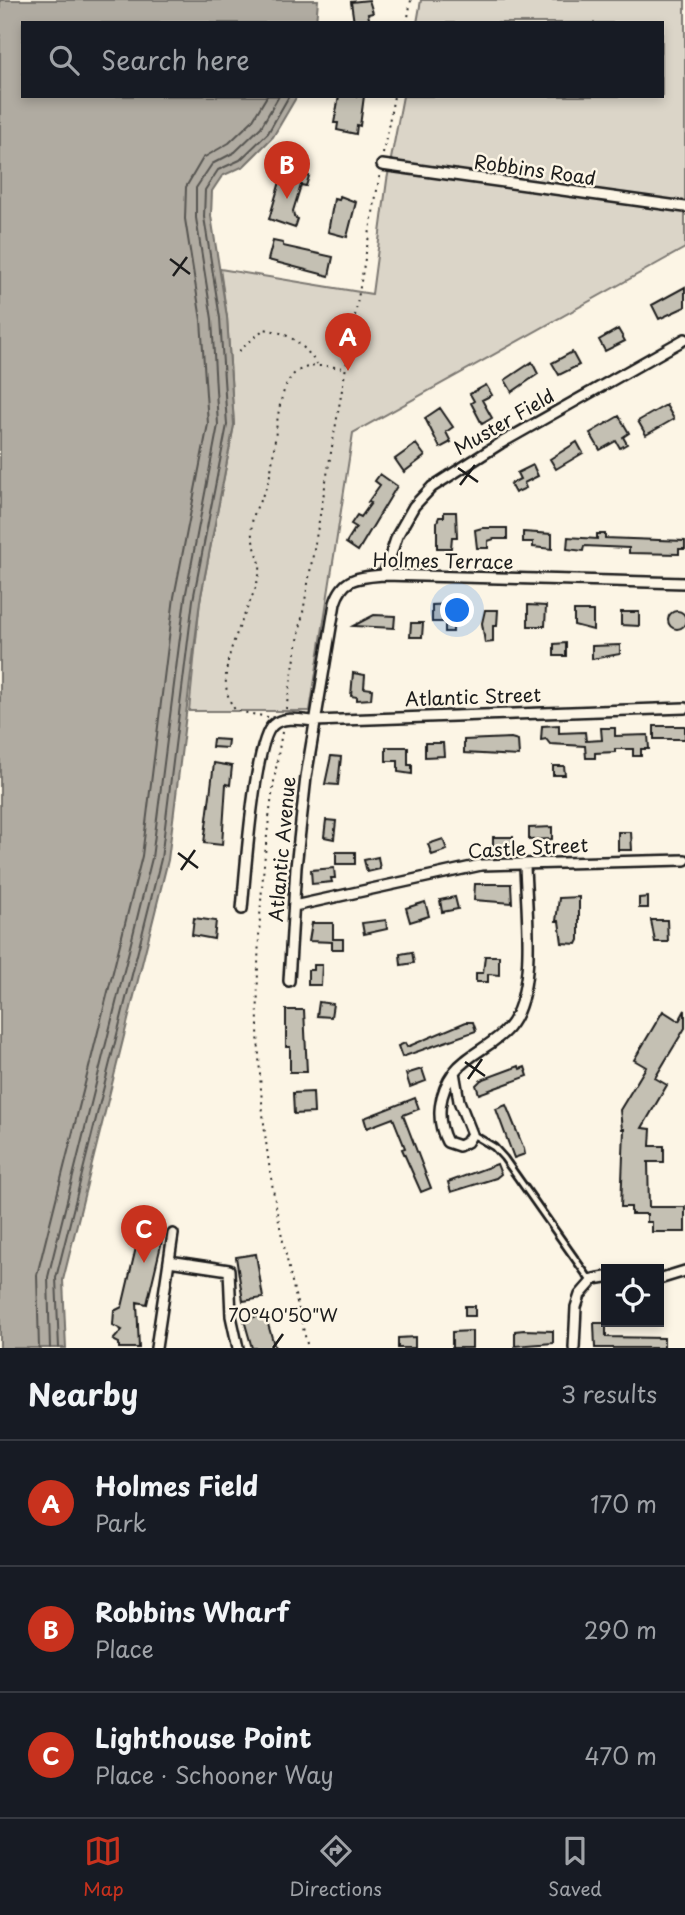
<!DOCTYPE html>
<html lang="en">
<head>
<meta charset="utf-8">
<style>
  body { margin:0; font-family:"Playpen Sans",sans-serif; background:#20242c; color:#f1f3f6 }
  .controls { position:absolute; right:21px; bottom:21px; display:grid; overflow:hidden; border-radius:0px; box-shadow:0 4px 10px #0003 }
  .controls button { width:63px; height:63px; display:grid; place-items:center; padding:0; border:0; border-bottom:2px solid #363941; background:#171b24; color:#f1f3f6; font:35px sans-serif }
  .you { position:absolute; left:458px; top:611px; width:24px; height:24px; margin:-18px; border:5px solid #fff; border-radius:50%; background:#1a73e8; box-shadow:0 0 0 10px #1a73e833 }
  .badge { display:grid; place-items:center; width:46px; height:46px; border-radius:50%; background:#c8321e; color:#fff; font-size:23px; font-weight:700 }
  .pin { position:absolute; translate:-50% -58px; filter:drop-shadow(0 2px 4px #0008) }
  .pin::after { content:''; position:absolute; top:37px; width:24px; height:21px; background:inherit; clip-path:polygon(0 0,100% 0,50% 100%) }
  .list { margin:0; padding:0; list-style:none }
  h2 { display:flex; justify-content:space-between; align-items:center; height:91px; margin:0; padding:0 28px; font-size:30px }
  h2 small { font-size:23px; font-weight:400; color:#9ea1a6 }
  .list li { display:grid; grid-template-columns:46px 1fr auto; gap:21px; align-items:center; box-sizing:border-box; height:126px; padding:0 28px; border-top:2px solid #363941 }
  .list b { display:block; font-size:26px; white-space:nowrap }
  .list p { margin:0; font-size:23px; white-space:nowrap; color:#9ea1a6 }
  .list em { font-size:23px; font-style:normal; color:#9ea1a6 }
  .icon { flex:none; width:38px; height:38px; fill:none; stroke:currentColor; stroke-width:2; stroke-linecap:round; stroke-linejoin:round }
  .map { position:relative; flex:none; width:685px; height:1348px; overflow:hidden }
  .search { position:absolute; background:#171b24; box-shadow:0 4px 10px #0003; left:21px; right:21px; top:21px; height:77px; display:flex; align-items:center; gap:18px; box-sizing:border-box; padding:0 24px; border-radius:0px; color:#9ea1a6; font-size:26px }
  .sheet { height:469px; background:#171b24 }
  nav { display:flex; justify-content:space-around; align-items:center; box-sizing:border-box; height:98px; border-top:2px solid #363941; background:#171b24; font-size:19px; color:#9ea1a6 }
  nav a { display:grid; justify-items:center; gap:4px }
  nav .on { color:#c8321e }
  .map>svg:first-child { display:block }
  .green { fill:#dbd5c8; stroke:#7c7872; stroke-width:2 }
  .water { fill:#b0aba1; stroke:#75726c; stroke-width:2 }
  .lines { fill:none; stroke-linecap:round; stroke-linejoin:round }
  .shore { stroke:#575551; stroke-width:2 }
  .building { fill:#c4c0b3; stroke:#1c1c1c; stroke-width:2 }
  .service-casing { stroke:#1c1c1c; stroke-width:10 }
  .minor-casing { stroke:#1c1c1c; stroke-width:14 }
  .path { stroke:#1c1c1c; stroke-width:2; stroke-dasharray:2 5; stroke-linecap:butt }
  .service { stroke:#fcf5e5; stroke-width:4.5 }
  .minor { stroke:#fcf5e5; stroke-width:9 }
  .ticks { fill:none; stroke:#1c1c1c; stroke-width:2.5 }
  .labels { text-anchor:middle; stroke-width:5; stroke-linejoin:round; paint-order:stroke }
  .street-label { font-size:19px; fill:#1c1c1c; stroke:#fcf5e5 }
  .ticks-label { font-size:18px; text-anchor:middle; fill:#1c1c1c; stroke:#fcf5e5; stroke-width:5; stroke-linejoin:round; paint-order:stroke }
</style>
</head>
<body>
<div class="map">
<svg width="685" height="1348" viewBox="0 0 685 1348">
  <rect width="100%" height="100%" fill="#fcf5e5"/>
  <filter id="ink" filterUnits="userSpaceOnUse"><feTurbulence type="fractalNoise" baseFrequency=".0143" numOctaves="2"/><feDisplacementMap in="SourceGraphic" scale="14" xChannelSelector="R" yChannelSelector="G"/><feConvolveMatrix kernelMatrix="1 2 1 2 8 2 1 2 1" color-interpolation-filters="sRGB"/></filter>
  <g filter="url(#ink)">
    <path class="green" d="M421 0H685V248L353 433 310 711H189L200 601 234 425 227 317 220 269 372 294 387 180 403 96H662V23H417Z"/>
    <path class="water" d="M0 0H318L316 23H23V96H297L273 137 244 166 222 176 212 191 211 216 227 317 234 425 200 601 168 860 63 1280 66 1348H0Z"/>
    <g class="lines">
      <path class="shore" d="M39 1348 37 1275 142 856 174 597 208 424 201 320 185 219 186 187 203 158 229 143 252 121 267 96
        M50 1348 48 1277 152 858 185 598 218 425 212 319 196 218V188L212 164 235 152 261 127 279 96
        M59 1348 56 1278 161 859 193 600 227 425 220 318 204 217 205 190 218 170 240 160 268 133 289 96"/>
    </g>
    <path class="building" d="M369 0 373 13 368 14 370 23H354L351 2Z
      M339 96H364L360 126 357 125 356 134 337 130 338 123H334Z
      M284 168 309 176 306 186 301 185 293 211 294 217 298 219 295 228 269 219Z
      M340 196 356 202 347 237 328 232 334 199 339 200Z
      M273 241 283 243V246L333 257 329 276 268 260Z
      M685 287V307L659 319 652 305Z
      M618 329 625 341 605 351 599 340Z
      M572 352 579 365 559 375 552 363Z
      M532 362 538 374 512 392 505 380Z
      M486 385 492 395 482 400 492 418 482 424 471 403 474 401 470 394Z
      M666 405 674 419 646 435 638 421Z
      M440 408 453 427 446 432 451 442 440 448 425 418Z
      M619 416 629 433 623 437 627 444 620 448 616 441 600 450 590 433Z
      M577 442 583 453 556 469 550 459Z
      M416 444 425 456 404 472 395 459Z
      M533 465 538 476 524 483 526 488 515 493 510 484 520 479 517 473Z
      M380 474 397 486 358 551 346 543 356 527 351 524 357 515 361 517 371 503 368 502 380 485 375 481Z
      M444 512H456L457 537H452L451 548H437V522L439 517H444Z
      M482 528H507V539H494L488 541V548H477L475 530Z
      M523 532 552 534V549L533 547V542H523Z
      M597 534H605V538L685 541V549H679V554L629 553V548L584 546 583 551 567 549 568 537 597 539Z
      M453 604V632H445V622H432V605Z
      M528 605 546 606 545 626H528Z
      M485 610H498L497 626H493V642L485 643 482 623Z
      M574 611H593V630L574 625Z
      M668 620a9 9 0 1 1 18 0a9 9 0 1 1-18 0Z
      M621 612H639V626L621 625Z
      M374 615 395 616 394 628 353 626Z
      M411 623H423L422 637H410Z
      M566 643V656H554V644Z
      M620 645V654L592 659V646Z
      M353 673 365 675 364 688 372 689 371 699 357 700V697L351 696Z
      M559 725V733L585 732 586 741 602 740 601 728H615V736L648 735 649 749H641V756H633V749H615V752L595 753V758H586L585 746 550 744 546 739 541 740 542 726Z
      M654 726H685V739H654Z
      M511 738 518 740 519 756 464 753V740Z
      M213 739 228 740 227 748 212 747Z
      M425 743H443L444 756 425 757Z
      M386 747H408V765H412V774L398 772V761H386Z
      M331 756 341 757 338 785 325 784Z
      M214 763 232 766 230 785 226 784 222 845 204 843Z
      M553 766H564L565 775H553Z
      M326 820 336 821 334 839 324 837Z
      M552 827V839L529 840V828Z
      M618 832H631L632 850H618Z
      M493 837H513V853H493Z
      M443 839 447 850 432 855 428 844Z
      M336 852H355V864H336Z
      M378 857 380 869 367 872 364 860Z
      M334 868 335 878H331L332 882 312 884 311 870Z
      M475 884H511L512 903 474 900Z
      M455 897 458 909 442 912 440 900Z
      M579 897V940L577 944 562 943 559 921H556L559 898Z
      M648 897V908H639V898Z
      M425 902 429 916 410 922 406 908Z
      M194 918 216 921 214 939 192 935Z
      M386 920 387 929 364 934 362 923Z
      M651 920H667L668 942H655Z
      M312 923H333V939H343V949H332V942L309 941Z
      M412 952 414 963 401 965 400 954Z
      M485 956H499V975L488 974V982H476V973H483Z
      M314 965H322L321 985H308V970H314Z
      M319 1002 333 1004 331 1017 317 1016Z
      M286 1010H304L307 1072H290V1047H286Z
      M685 1010V1028L655 1078 667 1085 642 1128 651 1129 650 1146H664V1162H648L649 1207H685V1232H652V1222H647V1214H631V1207H621L624 1129H622L620 1110 646 1067 634 1060 663 1011 679 1021Z
      M466 1022H473L476 1031 402 1057 398 1046 405 1043 407 1047Z
      M519 1066 520 1069 525 1067 528 1076 479 1094 476 1085 481 1080Z
      M422 1069 426 1081 410 1087 406 1074Z
      M313 1092 314 1113 294 1114 293 1093Z
      M415 1098 419 1109 403 1115 431 1188 421 1192 402 1149 405 1148 393 1118 367 1128 364 1118Z
      M506 1105 524 1149 525 1154 514 1158 496 1109Z
      M497 1164 501 1174 496 1178 451 1192 448 1182Z
      M142 1222 165 1228 147 1304 137 1302 139 1348H119V1343L113 1340 122 1330 113 1325 114 1311 122 1307Z
      M256 1254 263 1298 243 1301 236 1257Z
      M465 1306H475V1316H465Z
      M265 1314 275 1348H252L244 1320Z
      M594 1323H606V1337L664 1338V1348H595Z
      M524 1330 553 1331V1343L515 1346V1331Z
      M472 1331V1348H452V1332Z
      M415 1337V1348H398V1338Z"/>
    <g class="lines">
      <defs>
        <path id="service" d="M472 1134 494 1147 504 1158 590 1280"/>
        <path id="minor" d="M382 165 685 207
          M384 575 397 536 414 506 432 487 501 443 685 339
          M294 906 481 865 685 860
          M242 909C245 879 254 740 273 725 283 716 302 720 314 721L685 708
          M289 981 296 867 306 777 335 603C343 577 359 577 384 575L685 583
          M454 1072C439 1093 435 1119 447 1142L459 1146 467 1142 472 1134 459 1101 454 1072C469 1053 493 1046 508 1028 538 993 526 910 525 865
          M169 1261 229 1270 231 1316 238 1348
          M659 1279 685 1271
          M156 1348 173 1234
          M574 1348 576 1307 580 1295 594 1279 606 1277"/>
      </defs>
      <use href="#service" class="service-casing"/>
      <use href="#minor" class="minor-casing"/>
      <path class="path" d="M407 23 411 0
        M383 154 394 96
        M239 351 264 329C290 333 303 344 317 364
        M286 709 380 173
        M268 717 236 711C205 671 254 610 260 570 262 557 249 544 252 523 254 508 265 494 269 479 277 449 274 398 292 376 304 362 328 366 343 368
        M282 732C260 857 251 986 263 1113 270 1193 289 1271 308 1348"/>
      <use href="#service" class="service"/>
      <use href="#minor" class="minor"/>
    </g>
  </g>
  <path class="ticks" d="M170 259 190 274M173 276 187 257M458 468 478 482M460 485 475 465M178 853 198 868M181 870 195 850M465 1062 485 1076M468 1079 482 1059M273 1348 283 1334"/>
  <g class="labels">
    <g class="street-label">
      <text transform="translate(535 170) rotate(8)" y="7">Robbins Road</text>
      <text transform="translate(504 422) rotate(-30)" y="7">Muster Field</text>
      <text transform="translate(443 561) rotate(1)" y="7">Holmes Terrace</text>
      <text transform="translate(473 697) rotate(-2)" y="7">Atlantic Street</text>
      <text transform="translate(528 848) rotate(-3)" y="7">Castle Street</text>
      <text transform="translate(282 849) rotate(-85)" y="7">Atlantic Avenue</text>
    </g>
  </g>
  <g class="ticks-label">
    <text x="283" y="1322">70°40'50"W</text>
  </g>
</svg>
<div class="controls">
<button><svg class="icon" aria-label="locate" viewBox="0 0 24 24"><circle cx="12" cy="12" r="6"/><path d="M12 2v4M12 18v4M2 12h4M18 12h4"/></svg></button>
</div>
<div class="you"></div>
<div class="pin badge" style="left:348px;top:371px">A</div>
<div class="pin badge" style="left:287px;top:199px">B</div>
<div class="pin badge" style="left:144px;top:1263px">C</div>
<div class="search"><svg class="icon" aria-label="search" viewBox="0 0 24 24"><circle cx="10" cy="10" r="6"/><path d="M15 15l6 6"/></svg>Search here</div>
</div>
<section class="sheet">
<h2>Nearby<small>3 results</small></h2>
<ul class="list">
<li><span class="badge">A</span><div><b>Holmes Field</b><p>Park</p></div><em>170 m</em></li>
<li><span class="badge">B</span><div><b>Robbins Wharf</b><p>Place</p></div><em>290 m</em></li>
<li><span class="badge">C</span><div><b>Lighthouse Point</b><p>Place · Schooner Way</p></div><em>470 m</em></li>
</ul>
</section>
<nav>
<a class="on"><svg class="icon" aria-label="map" viewBox="0 0 24 24"><path d="M3 6l6-2 6 2 6-2v14l-6 2-6-2-6 2zM9 4v14M15 6v14"/></svg>Map</a>
<a><svg class="icon" aria-label="directions" viewBox="0 0 24 24"><path d="M12 3l9 9-9 9-9-9zM9 14v-3h6M13 9l2 2-2 2"/></svg>Directions</a>
<a><svg class="icon" aria-label="saved" viewBox="0 0 24 24"><path d="M7 4h10v16l-5-4-5 4z"/></svg>Saved</a>
</nav>
</body>
</html>
